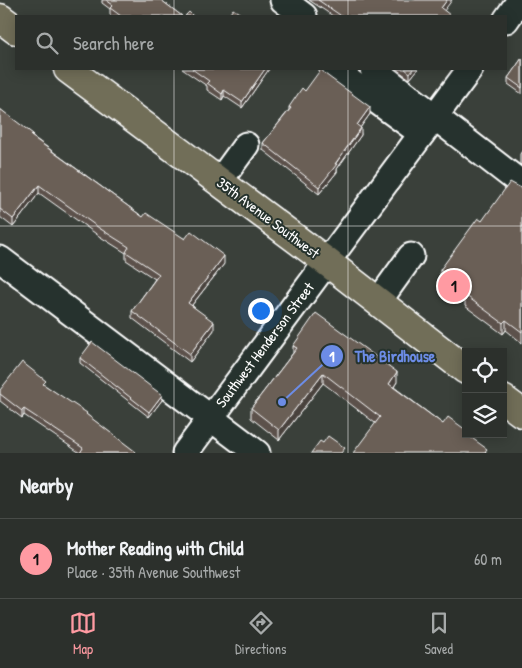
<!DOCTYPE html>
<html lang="en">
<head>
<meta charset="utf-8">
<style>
  body { margin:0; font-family:"Patrick Hand",sans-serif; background:#383c38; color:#f1f3f6 }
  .controls { position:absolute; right:15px; bottom:15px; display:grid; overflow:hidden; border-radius:0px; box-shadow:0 2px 12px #0003 }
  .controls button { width:45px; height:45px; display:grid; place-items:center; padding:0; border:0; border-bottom:1px solid #484b48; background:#2c302c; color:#f1f3f6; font:25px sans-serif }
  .you { position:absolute; left:260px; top:310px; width:18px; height:18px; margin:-12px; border:4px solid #fff; border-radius:50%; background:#1a73e8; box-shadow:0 0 0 8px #1a73e833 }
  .badge { display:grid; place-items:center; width:32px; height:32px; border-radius:50%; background:#ff9aa2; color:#111; font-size:16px; font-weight:700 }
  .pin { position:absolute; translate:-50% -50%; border:2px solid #fff; box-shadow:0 1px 5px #0006 }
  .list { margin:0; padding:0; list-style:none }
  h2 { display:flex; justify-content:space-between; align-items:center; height:65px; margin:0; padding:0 20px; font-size:21px }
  h2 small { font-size:16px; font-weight:400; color:#a6a9a9 }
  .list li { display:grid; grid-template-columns:32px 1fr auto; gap:15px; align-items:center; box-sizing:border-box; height:80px; padding:0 20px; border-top:1px solid #484b48 }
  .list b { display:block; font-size:19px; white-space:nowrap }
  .list p { margin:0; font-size:16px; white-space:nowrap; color:#a6a9a9 }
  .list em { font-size:16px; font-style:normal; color:#a6a9a9 }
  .icon { flex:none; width:28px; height:28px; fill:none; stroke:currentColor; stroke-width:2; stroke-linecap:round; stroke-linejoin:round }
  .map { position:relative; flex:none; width:522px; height:453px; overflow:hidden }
  .search { position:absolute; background:#2c302c; box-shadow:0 2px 12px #0003; left:15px; right:15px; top:15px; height:55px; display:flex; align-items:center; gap:12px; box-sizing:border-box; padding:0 18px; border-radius:0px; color:#a6a9a9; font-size:19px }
  .sheet { height:145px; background:#2c302c }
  nav { display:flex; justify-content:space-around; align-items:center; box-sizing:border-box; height:70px; border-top:1px solid #484b48; background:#2c302c; font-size:14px; color:#a6a9a9 }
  nav a { display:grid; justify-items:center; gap:2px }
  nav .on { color:#ff9aa2 }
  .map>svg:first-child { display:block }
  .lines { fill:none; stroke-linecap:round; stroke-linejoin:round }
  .minor-casing { stroke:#fff; stroke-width:29 }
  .major-casing { stroke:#fff; stroke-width:31 }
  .minor { stroke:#26332d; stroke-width:25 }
  .major { stroke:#716e59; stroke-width:28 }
  .wall { fill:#5b514b; stroke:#fff }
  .shaded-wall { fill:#4a423d; stroke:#fff }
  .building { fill:#6a5e57; stroke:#fff }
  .grid { fill:none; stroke:#fff; stroke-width:1; stroke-opacity:0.55 }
  .labels { text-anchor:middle; stroke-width:4; stroke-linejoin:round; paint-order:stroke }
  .street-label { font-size:15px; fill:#fff; stroke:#26332d }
  .leader { fill:none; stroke:#6c8ce6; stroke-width:2 }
  .callout-dot { fill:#6c8ce6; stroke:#26332d; stroke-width:2 }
  .mark-label { font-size:15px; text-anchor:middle; font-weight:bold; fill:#fff }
  .callout-label { font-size:16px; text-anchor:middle; font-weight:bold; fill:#6c8ce6; stroke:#26332d; stroke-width:4; stroke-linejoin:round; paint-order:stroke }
</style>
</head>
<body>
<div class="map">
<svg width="522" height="453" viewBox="0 0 522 453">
  <rect width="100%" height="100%" fill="#3a403a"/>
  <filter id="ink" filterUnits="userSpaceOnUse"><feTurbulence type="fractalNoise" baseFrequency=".02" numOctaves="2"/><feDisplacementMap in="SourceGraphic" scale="10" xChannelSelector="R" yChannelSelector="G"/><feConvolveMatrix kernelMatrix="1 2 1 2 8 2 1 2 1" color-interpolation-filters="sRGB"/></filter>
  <g filter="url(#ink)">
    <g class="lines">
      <defs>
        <path id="minor" d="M283 0 304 16
          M506 20 520 0
          M333 69 422 134
          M373 69 522 184
          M219 182 246 145
          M0 259 257 453
          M378 302 411 256
          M185 453 470 69"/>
        <path id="major" d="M0 18 16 30
          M68 69 327 262 466 370
          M503 399 522 413"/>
      </defs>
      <use href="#minor" class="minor-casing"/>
      <use href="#major" class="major-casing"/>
      <use href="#minor" class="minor"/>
      <use href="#major" class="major"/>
    </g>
    <path class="wall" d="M102 0H161L182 16H112L110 15V9L102 3Z
      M309 0H363L444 11 450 16H333Z
      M522 58V94L508 84V78Z
      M182 69H269L242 108 224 96 222 100 207 90V86Z
      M396 69H418L410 79Z
      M325 74 370 114 360 128 361 135 337 169V172L319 194 263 150V143L289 110V107L305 91Z
      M0 109 33 137 143 217 185 239 224 264 192 305 214 330 190 362 132 318V311L155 279 126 260V253L99 236 39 193 13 227 0 217Z
      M522 151V166L520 164V154Z
      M522 187V343L506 330 503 334 465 306V299L440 280V270L482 221 521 188Z
      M293 346 397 382 394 387 443 424 470 437 487 453 375 423 323 383 279 440 251 418V408L293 353Z
      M80 358 162 400 149 417 80 363Z
      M46 386 87 415 136 453H80L24 415 22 418 0 401V390Z"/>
    <path class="shaded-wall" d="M447 0H452L441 15V8Z
      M265 69H269L242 108V102Z
      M413 69H418L410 79V73Z
      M224 90V96L222 100V94Z
      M370 107V114L357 132V125Z
      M361 128V135L337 169V172L319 194V187Z
      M39 185V193L13 227V219Z
      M224 256V264L188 310V303Z
      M506 320V330L503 334V323Z
      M214 322V330L190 362V354Z
      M397 372V382L389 394V384Z
      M323 373V383L279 440V430Z
      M162 395V400L149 417V412Z
      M24 409V415L22 418V411Z"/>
    <path class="building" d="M106 0H161L182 16H121L110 8 113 5Z
      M318 0H447L441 8 450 15 449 16H340V15Z
      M233 9 244 16H228Z
      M189 12 193 16H185Z
      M522 58V88L508 78Z
      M192 69H265L242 102 224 90 222 94 207 83 209 81Z
      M321 69 325 74 370 107 357 125 361 128 335 164H337L319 187 263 143 291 108 289 107 302 88 305 91Z
      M405 69H413L410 73Z
      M0 109 33 134 31 136 143 217 146 213 185 239 191 231 224 256 188 303 214 322 190 354 132 311 159 274 126 252 129 247 99 228 39 185 13 219 0 209Z
      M510 182 521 188 522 187V332L506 320 503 323 465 295 468 291 440 270 478 218 482 221Z
      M316 313 397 372 389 384 443 424 448 417 466 430V434H470L469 436 487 449 484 453H353L380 417 323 373 279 430 251 408 297 348 293 346Z
      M92 342 162 395 149 412 80 358Z
      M22 362 46 381 43 384 87 413 86 414 136 452 135 453H80L83 448 24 409 22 411 0 394V390Z
      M328 436 345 448 341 453H311L320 441 323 443Z"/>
  </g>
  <path class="grid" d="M174 0V16M348 0V16M174 69V453M348 69V453M0 226H522"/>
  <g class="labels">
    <g class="street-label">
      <text transform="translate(268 218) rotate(37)" y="5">35th Avenue Southwest</text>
      <text transform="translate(265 345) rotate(-53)" y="5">Southwest Henderson Street</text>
    </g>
  </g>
  <path class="leader" d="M282 402L332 356"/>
  <g class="callout-dot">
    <circle cx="282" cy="402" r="5"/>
    <circle cx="332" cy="356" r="12"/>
  </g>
  <g class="mark-label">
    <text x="332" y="362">1</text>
  </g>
  <g class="callout-label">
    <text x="395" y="362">The Birdhouse</text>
  </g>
</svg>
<div class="controls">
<button><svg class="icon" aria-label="locate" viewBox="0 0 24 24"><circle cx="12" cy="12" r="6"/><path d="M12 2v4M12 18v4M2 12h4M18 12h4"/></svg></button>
<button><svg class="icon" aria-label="layers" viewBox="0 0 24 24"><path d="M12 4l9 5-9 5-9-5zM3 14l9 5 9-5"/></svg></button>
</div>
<div class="you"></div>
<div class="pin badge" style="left:454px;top:286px">1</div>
<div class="search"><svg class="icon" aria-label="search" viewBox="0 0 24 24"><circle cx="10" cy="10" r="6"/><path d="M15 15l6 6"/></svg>Search here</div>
</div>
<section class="sheet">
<h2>Nearby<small></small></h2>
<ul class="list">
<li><span class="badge">1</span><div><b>Mother Reading with Child</b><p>Place · 35th Avenue Southwest</p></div><em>60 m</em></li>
</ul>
</section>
<nav>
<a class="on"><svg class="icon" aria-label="map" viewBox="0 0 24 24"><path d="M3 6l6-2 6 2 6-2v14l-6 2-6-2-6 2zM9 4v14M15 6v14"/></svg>Map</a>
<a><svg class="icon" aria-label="directions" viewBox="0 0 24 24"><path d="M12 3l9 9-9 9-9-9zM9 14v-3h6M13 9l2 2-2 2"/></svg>Directions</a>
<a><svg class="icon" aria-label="saved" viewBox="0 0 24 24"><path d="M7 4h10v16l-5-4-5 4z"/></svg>Saved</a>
</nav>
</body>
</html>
